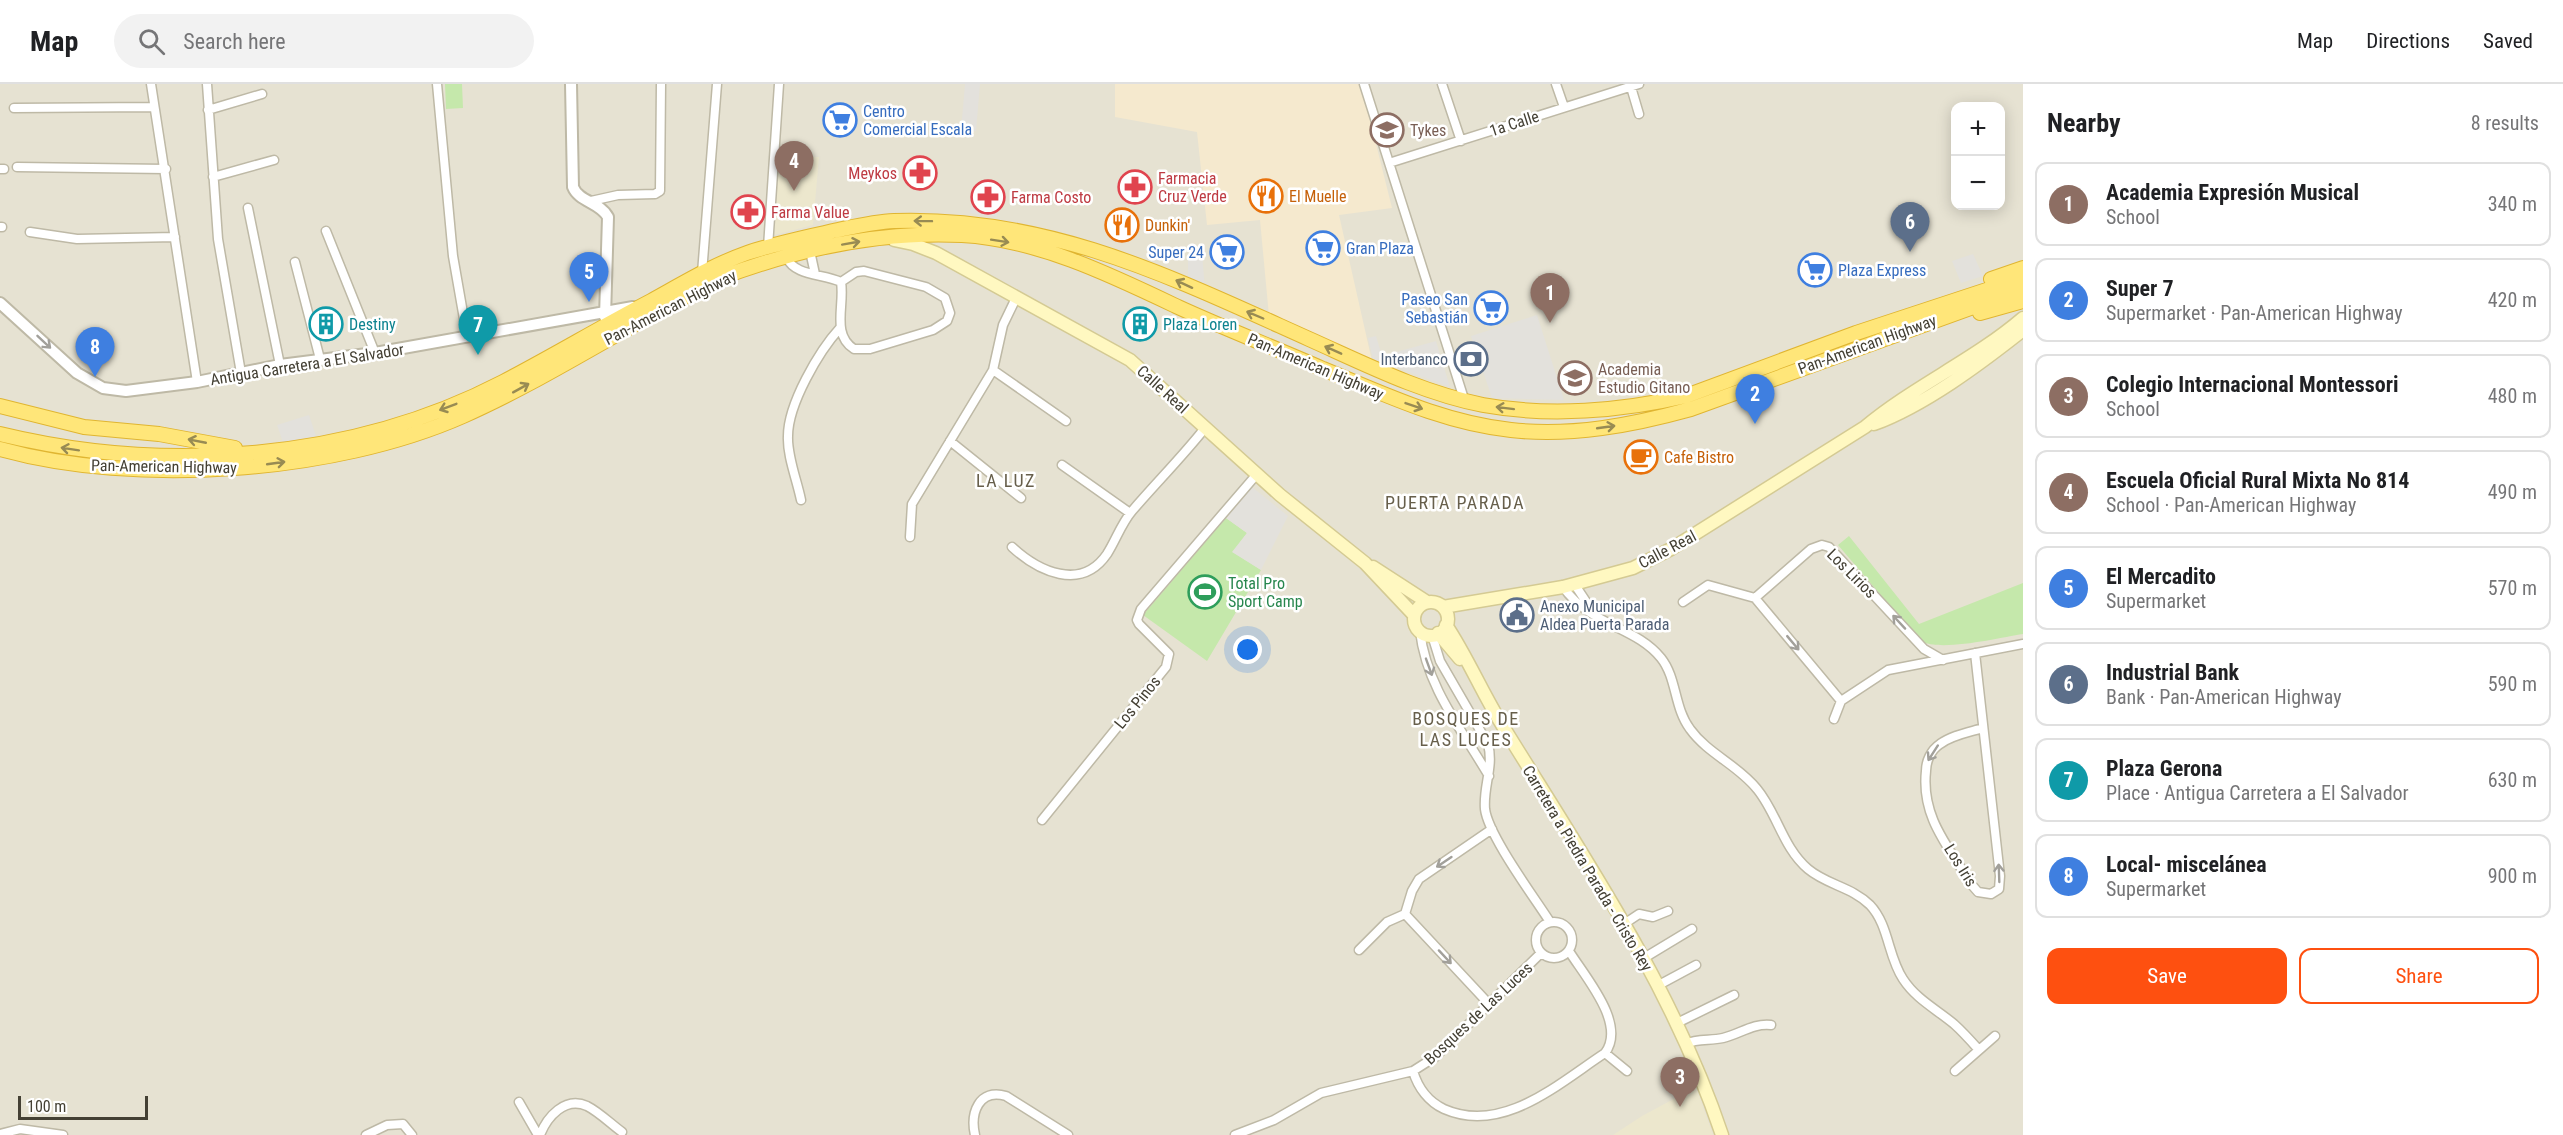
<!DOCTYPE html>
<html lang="en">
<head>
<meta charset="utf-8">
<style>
  body { margin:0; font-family:"Roboto Condensed",sans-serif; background:#f2f2f2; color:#202124 }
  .controls { position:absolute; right:18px; top:18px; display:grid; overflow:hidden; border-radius:12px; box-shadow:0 3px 15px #0003 }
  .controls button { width:54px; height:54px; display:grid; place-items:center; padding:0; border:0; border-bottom:2px solid #e0e0e0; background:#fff; color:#202124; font:30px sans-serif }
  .scale { position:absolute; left:18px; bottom:15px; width:130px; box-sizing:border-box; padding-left:6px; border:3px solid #444034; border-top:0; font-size:16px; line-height:21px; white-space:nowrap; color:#444034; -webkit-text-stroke:4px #fff; paint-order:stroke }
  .you { position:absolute; left:1248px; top:566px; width:21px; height:21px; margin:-15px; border:4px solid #fff; border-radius:50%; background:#1a73e8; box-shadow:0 0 0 9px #1a73e833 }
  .badge { display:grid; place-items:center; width:39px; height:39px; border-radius:50%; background:#fe5010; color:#fff; font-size:20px; font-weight:700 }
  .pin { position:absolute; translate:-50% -50px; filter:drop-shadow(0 2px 3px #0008) }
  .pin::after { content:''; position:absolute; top:32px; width:21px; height:18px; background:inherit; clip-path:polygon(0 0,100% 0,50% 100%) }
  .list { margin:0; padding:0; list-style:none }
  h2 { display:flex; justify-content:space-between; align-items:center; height:78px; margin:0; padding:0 24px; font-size:26px }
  h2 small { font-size:20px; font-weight:400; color:#757577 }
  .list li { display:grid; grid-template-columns:39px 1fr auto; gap:18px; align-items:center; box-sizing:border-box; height:84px; margin:0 12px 12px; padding:0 12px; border:2px solid #e0e0e0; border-radius:12px }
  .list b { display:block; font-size:22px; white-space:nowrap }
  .list p { margin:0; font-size:20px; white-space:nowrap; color:#757577 }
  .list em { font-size:20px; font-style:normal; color:#757577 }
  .actions { display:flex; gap:12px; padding:18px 24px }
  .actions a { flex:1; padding:14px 0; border:2px solid #fe5010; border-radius:12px; text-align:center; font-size:21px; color:#fe5010 }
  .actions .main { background:#fe5010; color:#fff }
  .icon { flex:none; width:33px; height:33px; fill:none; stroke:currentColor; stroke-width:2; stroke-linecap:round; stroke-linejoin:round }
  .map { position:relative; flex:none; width:2023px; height:1051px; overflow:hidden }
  header { display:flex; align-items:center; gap:36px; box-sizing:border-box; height:84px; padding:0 30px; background:#fff; border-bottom:2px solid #e0e0e0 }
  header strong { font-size:28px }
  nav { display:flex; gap:33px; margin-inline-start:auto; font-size:21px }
  .search { width:420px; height:54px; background:#f2f2f2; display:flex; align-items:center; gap:15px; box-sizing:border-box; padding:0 21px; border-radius:33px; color:#757577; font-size:22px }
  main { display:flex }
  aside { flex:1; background:#fff }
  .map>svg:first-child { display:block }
  .residential { fill:#e6e2d2; fill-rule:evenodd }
  .commercial { fill:#f5e9ce }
  .education { fill:#ece7cd }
  .green { fill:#c5e8ab }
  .parking { fill:#e3e1dc }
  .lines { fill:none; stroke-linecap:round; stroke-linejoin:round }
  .minor-casing { stroke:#beb9a6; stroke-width:11 }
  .tertiary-casing { stroke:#beb9a6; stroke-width:14 }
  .secondary-casing { stroke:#d4ca93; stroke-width:15 }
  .trunk-casing { stroke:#e0b531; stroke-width:16 }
  .minor { stroke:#fff; stroke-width:8 }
  .tertiary { stroke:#fff; stroke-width:10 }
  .secondary { stroke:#fff8c1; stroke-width:12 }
  .trunk { stroke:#ffe679; stroke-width:14 }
  .oneway { stroke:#988b53 }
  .oneway2 { stroke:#a2a09a }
  .labels { text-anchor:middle; stroke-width:5; stroke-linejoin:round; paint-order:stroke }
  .shop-label { font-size:16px; fill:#366cbe; stroke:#fff; text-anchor:start }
  .street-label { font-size:16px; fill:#444034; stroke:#fff }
  .education-label { font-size:16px; fill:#785e54; stroke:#fff; text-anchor:start }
  .health-label { font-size:16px; fill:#be3a42; stroke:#fff; text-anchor:start }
  .food-label { font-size:16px; fill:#c56008; stroke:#fff; text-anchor:start }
  .culture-label { font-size:16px; fill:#0d838f; stroke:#fff; text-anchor:start }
  .service-label { font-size:16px; fill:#4e5e75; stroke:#fff; text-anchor:end }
  .leisure-label { font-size:16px; fill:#27864d; stroke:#fff; text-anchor:start }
  .neighbourhood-label { font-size:18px; letter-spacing:1.5px; fill:#675f4b; stroke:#fff }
</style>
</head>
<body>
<header>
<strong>Map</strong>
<div class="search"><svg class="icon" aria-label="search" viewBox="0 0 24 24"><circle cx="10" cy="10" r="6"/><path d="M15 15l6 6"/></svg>Search here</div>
<nav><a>Map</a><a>Directions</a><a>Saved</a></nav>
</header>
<main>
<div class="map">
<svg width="2023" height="1051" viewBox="0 0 2023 1051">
  <rect width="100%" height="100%" fill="#f2f0e4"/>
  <path class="residential" d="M0 0H2023V1051H0ZM1956 22H2000V122H1956Z"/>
  <path class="commercial" d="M1115 0H1361L1392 124 1339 131 1372 277 1269 232 1260 136 1207 141 1197 48 1115 33Z"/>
  <path class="education" d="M775 71 819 73 813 141 771 152Z
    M1696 1003 1713 1051H1613L1642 1032Z"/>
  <path class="green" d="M445 0H462L463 24 446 25Z
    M1226 434 1247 449 1233 468 1261 486 1207 577 1143 531Z
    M1849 452 1919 540 2023 499V550C1998 554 1941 568 1920 557L1838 461Z"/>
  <path class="parking" d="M965 0H980L976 47 961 46Z
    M973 107 978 108 977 115 999 118 997 133 970 129Z
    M1202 169 1205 206 1188 199V170Z
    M1973 170 1983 192 1961 199 1952 177Z
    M1537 231 1564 316 1492 314 1471 252Z
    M1376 252 1382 272 1436 257 1450 303 1373 275 1368 254Z
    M309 331 318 358 285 364 277 341Z
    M1252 403 1288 432 1261 486 1232 468 1247 449 1226 434Z"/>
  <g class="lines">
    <defs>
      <path id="minor" d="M151 0 197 298
        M207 0 218 155 241 289
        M437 0 453 172 467 252
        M1364 0 1464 315
        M1442 0 1461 57
        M1556 0 1564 23
        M1631 3 1639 30
        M14 24 154 23
        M208 26 262 10
        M1389 79 1639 0
        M17 83 166 85
        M0 85H4
        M213 93 274 76
        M591 117 618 111 655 110 660 107 661 0
        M248 124 280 281
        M0 143H2
        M326 147 375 269
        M30 148 77 155 175 153
        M768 163 779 0
        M810 167 815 190
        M786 173C796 193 822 189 841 198 845 221 831 250 854 265H870L933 246 947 237 950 229 945 214 926 203 864 187 856 188 841 198
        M295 178 320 275
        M702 189 717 0
        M993 286 1066 337
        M950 357 1021 414
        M1062 381 1130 429
        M801 416C797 396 787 372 788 352 788 320 819 267 840 244
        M910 453 912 420 993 286 1003 241 1017 212
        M1012 463C1038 487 1081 508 1107 470 1116 456 1121 440 1132 427 1156 399 1182 373 1205 344
        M1575 501 1597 534
        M1563 503C1592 543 1635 542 1661 574 1677 594 1674 624 1690 645 1708 670 1738 681 1757 705 1777 729 1783 764 1808 785 1827 801 1852 803 1870 821 1889 841 1888 873 1903 895 1916 915 1936 925 1954 940 1963 948 1971 957 1979 966
        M1755 514 1811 465 1822 461 1829 463 1924 565 1943 576
        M1683 518 1708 501 1755 514 1841 617
        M1420 547C1426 602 1462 646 1489 692
        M1432 551 1440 577 1488 660C1494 683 1483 702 1485 725 1488 751 1534 813 1550 838
        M1975 569 2000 792 1999 805 1991 810 1978 808 1971 800C1948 762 1921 733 1926 687 1926 677 1931 666 1940 660 1952 651 1970 648 1983 644
        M1834 635 1841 617 1888 586 2023 560
        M1042 736 1166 583 1169 570 1139 540 1137 536 1141 525 1257 390
        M1405 830 1489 920
        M1536 856a18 18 0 1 1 36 0a18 18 0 1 1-36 0Z
        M1624 840 1639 830 1653 833 1668 827
        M1359 866 1387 838 1405 830 1412 807 1419 795 1492 745
        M1644 874 1692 845
        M1657 902 1696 881
        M1675 940 1734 911
        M1685 960C1698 954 1710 957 1723 954 1740 950 1753 939 1771 941
        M1605 969 1627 987
        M1413 987C1418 1004 1429 1018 1444 1025 1503 1051 1559 999 1605 969 1627 940 1585 893 1569 867
        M1955 987 1995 952
        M519 1018 538 1051
        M0 1050 20 1045 63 1051
        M366 1051 387 1041 403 1040 412 1051
        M540 1051C547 1033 565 1012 587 1022 599 1028 611 1040 622 1048
        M975 1051C970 1029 979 1004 1006 1012L1068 1051
        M1235 1051 1274 1036 1321 1009 1413 987 1435 973 1541 869"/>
      <path id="tertiary" d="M571 0 573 103C579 118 600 118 608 133L605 233
        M0 219 77 289 103 304 126 307 197 298 280 281 375 269 633 223"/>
      <path id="secondary" d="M894 156 913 160 936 169 1130 276 1280 411 1365 479 1414 531
        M1874 340C1925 321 1980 280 2023 246
        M1373 483 1427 518
        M1414 535a17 17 0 1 1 34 0a17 17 0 1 1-34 0Z
        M1443 523 1563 503 1633 484 1671 465 1865 343C1914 302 1974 276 2023 234
        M1446 541C1468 574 1483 611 1504 644 1585 775 1673 904 1722 1051
        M1438 549 1460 575"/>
      <path id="trunk" d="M1991 195 2023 184
        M1980 229 2023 217
        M0 322 84 343 159 350 235 364
        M0 350C165 390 351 377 503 298 553 272 601 243 651 217 682 200 713 181 747 169 774 160 804 154 833 147 853 143 873 138 894 137 1049 132 1171 193 1309 255 1365 280 1422 309 1483 321 1549 333 1622 327 1686 312L1856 249 2023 194
        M0 365C136 403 334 389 463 332 553 292 635 236 723 193 798 165 882 147 962 151 1037 155 1111 191 1178 223 1226 245 1275 264 1323 285 1384 310 1444 339 1511 346 1571 353 1633 341 1691 325L2023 205"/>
    </defs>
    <use href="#minor" class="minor-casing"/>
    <use href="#tertiary" class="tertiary-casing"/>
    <use href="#secondary" class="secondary-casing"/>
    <use href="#trunk" class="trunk-casing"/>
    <use href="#minor" class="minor"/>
    <use href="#tertiary" class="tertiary"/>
    <use href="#secondary" class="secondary"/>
    <use href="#trunk" class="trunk"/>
  </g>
  <defs><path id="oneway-shaft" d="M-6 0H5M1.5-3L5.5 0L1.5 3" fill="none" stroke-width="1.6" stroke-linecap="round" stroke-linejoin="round" transform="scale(1.5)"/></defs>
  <g class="oneway">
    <use href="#oneway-shaft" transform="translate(923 137) rotate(-179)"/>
    <use href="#oneway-shaft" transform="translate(1000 157) rotate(9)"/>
    <use href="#oneway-shaft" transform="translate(851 159) rotate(-10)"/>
    <use href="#oneway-shaft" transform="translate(1184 200) rotate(-155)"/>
    <use href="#oneway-shaft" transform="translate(1255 231) rotate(-157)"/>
    <use href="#oneway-shaft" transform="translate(1333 266) rotate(-156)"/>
    <use href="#oneway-shaft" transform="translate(521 304) rotate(-29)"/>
    <use href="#oneway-shaft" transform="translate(1414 322) rotate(19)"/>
    <use href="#oneway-shaft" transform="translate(448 323) rotate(159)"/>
    <use href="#oneway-shaft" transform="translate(1505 324) rotate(-173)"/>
    <use href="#oneway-shaft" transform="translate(1606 343) rotate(-8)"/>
    <use href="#oneway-shaft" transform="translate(197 357) rotate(-169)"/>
    <use href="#oneway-shaft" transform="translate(70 365) rotate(-171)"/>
    <use href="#oneway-shaft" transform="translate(276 379) rotate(-8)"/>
  </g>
  <g class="oneway2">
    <use href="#oneway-shaft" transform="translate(44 258) rotate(43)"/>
    <use href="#oneway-shaft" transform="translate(1899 538) rotate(-133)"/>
    <use href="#oneway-shaft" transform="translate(1793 559) rotate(50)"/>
    <use href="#oneway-shaft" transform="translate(1429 583) rotate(70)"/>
    <use href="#oneway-shaft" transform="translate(1933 669) rotate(123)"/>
    <use href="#oneway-shaft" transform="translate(1444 778) rotate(146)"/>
    <use href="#oneway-shaft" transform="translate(1999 789) rotate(-92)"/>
    <use href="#oneway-shaft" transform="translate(1445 873) rotate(47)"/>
  </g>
  <defs>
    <symbol id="supermarket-ring" viewBox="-11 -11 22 22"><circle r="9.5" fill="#fff" stroke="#3f7fe0" stroke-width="1.5"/><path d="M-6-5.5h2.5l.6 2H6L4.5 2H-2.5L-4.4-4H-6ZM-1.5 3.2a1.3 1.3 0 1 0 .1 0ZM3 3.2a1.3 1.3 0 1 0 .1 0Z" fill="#3f7fe0"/></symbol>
    <symbol id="school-ring" viewBox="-11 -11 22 22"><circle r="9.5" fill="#fff" stroke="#8d6e63" stroke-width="1.5"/><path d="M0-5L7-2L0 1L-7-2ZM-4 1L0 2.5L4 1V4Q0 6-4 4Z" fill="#8d6e63"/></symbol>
    <symbol id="pharmacy-ring" viewBox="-11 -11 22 22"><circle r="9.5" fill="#fff" stroke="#e0444e" stroke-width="1.5"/><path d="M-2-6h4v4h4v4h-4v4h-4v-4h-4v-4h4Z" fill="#e0444e"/></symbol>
    <symbol id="restaurant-ring" viewBox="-11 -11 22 22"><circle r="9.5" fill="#fff" stroke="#e8710a" stroke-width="1.5"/><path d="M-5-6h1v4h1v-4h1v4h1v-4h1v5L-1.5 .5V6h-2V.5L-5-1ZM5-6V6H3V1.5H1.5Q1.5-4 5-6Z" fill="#e8710a"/></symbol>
    <symbol id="building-ring" viewBox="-11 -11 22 22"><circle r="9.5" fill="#fff" stroke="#0f9aa8" stroke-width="1.5"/><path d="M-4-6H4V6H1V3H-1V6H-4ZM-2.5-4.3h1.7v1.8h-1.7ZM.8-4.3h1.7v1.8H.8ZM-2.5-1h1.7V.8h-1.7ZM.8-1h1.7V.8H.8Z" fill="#0f9aa8"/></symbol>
    <symbol id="bank-ring" viewBox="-11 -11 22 22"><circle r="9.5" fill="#fff" stroke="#5c6f8a" stroke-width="1.5"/><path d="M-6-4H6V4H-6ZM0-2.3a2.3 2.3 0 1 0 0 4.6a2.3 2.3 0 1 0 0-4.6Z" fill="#5c6f8a"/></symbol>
    <symbol id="cafe-ring" viewBox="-11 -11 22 22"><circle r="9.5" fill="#fff" stroke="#e8710a" stroke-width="1.5"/><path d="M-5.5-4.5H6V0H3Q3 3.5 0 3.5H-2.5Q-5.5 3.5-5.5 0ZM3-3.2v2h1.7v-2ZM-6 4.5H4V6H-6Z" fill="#e8710a"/></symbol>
    <symbol id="stadium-ring" viewBox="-11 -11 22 22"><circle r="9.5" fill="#fff" stroke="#2e9e5b" stroke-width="1.5"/><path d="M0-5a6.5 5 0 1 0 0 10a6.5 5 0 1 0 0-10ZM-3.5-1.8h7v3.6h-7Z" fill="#2e9e5b"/></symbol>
    <symbol id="civic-ring" viewBox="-11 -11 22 22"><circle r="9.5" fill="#fff" stroke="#5c6f8a" stroke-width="1.5"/><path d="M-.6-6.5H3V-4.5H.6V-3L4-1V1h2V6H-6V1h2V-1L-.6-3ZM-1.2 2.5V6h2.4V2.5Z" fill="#5c6f8a"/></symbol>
  </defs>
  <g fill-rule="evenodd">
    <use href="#supermarket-ring" x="821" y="17" width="38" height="38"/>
    <use href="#school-ring" x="1368" y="27" width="38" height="38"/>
    <use href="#pharmacy-ring" x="901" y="70" width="38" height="38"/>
    <use href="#pharmacy-ring" x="1116" y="84" width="38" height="38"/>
    <use href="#restaurant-ring" x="1247" y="93" width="38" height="38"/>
    <use href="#pharmacy-ring" x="969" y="94" width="38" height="38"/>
    <use href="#pharmacy-ring" x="729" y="109" width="38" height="38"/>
    <use href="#restaurant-ring" x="1103" y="122" width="38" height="38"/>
    <use href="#supermarket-ring" x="1304" y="145" width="38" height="38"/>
    <use href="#supermarket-ring" x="1208" y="149" width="38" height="38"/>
    <use href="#supermarket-ring" x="1796" y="167" width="38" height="38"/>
    <use href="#supermarket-ring" x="1472" y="205" width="38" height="38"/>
    <use href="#building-ring" x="307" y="221" width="38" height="38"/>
    <use href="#building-ring" x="1121" y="221" width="38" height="38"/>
    <use href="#bank-ring" x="1452" y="256" width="38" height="38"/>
    <use href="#school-ring" x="1556" y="275" width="38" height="38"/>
    <use href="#cafe-ring" x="1622" y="354" width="38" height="38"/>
    <use href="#stadium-ring" x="1186" y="489" width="38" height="38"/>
    <use href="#civic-ring" x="1498" y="512" width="38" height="38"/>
  </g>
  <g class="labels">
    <g class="shop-label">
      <text x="863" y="33">Centro<tspan x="863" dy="18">Comercial Escala</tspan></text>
      <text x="1346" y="170">Gran Plaza</text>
      <text x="1204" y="174" text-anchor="end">Super 24</text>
      <text x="1838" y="192">Plaza Express</text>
      <text x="1468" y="221" text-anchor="end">Paseo San<tspan x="1468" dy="18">Sebastián</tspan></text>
    </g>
    <g class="street-label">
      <text transform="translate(1514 39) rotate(-18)" y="6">1a Calle</text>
      <text transform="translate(670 223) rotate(-27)" y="6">Pan-American Highway</text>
      <text transform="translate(1867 260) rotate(-20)" y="6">Pan-American Highway</text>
      <text transform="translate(307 280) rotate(-9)" y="6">Antigua Carretera a El Salvador</text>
      <text transform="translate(1316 282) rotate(23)" y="6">Pan-American Highway</text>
      <text transform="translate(1163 305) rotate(42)" y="6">Calle Real</text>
      <text transform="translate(164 382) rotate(1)" y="6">Pan-American Highway</text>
      <text transform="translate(1667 465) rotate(-28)" y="6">Calle Real</text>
      <text transform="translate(1852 489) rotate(45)" y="6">Los Lirios</text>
      <text transform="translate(1137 618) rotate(-51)" y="6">Los Pinos</text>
      <text transform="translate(1961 781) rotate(58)" y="6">Los Iris</text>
      <text transform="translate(1588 784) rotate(59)" y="6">Carretera a Piedra Parada - Cristo Rey</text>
      <text transform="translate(1478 929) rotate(-43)" y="6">Bosques de Las Luces</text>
    </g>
    <g class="education-label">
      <text x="1410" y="52">Tykes</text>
      <text x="1598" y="291">Academia<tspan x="1598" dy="18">Estudio Gitano</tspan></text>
    </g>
    <g class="health-label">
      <text x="897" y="95" text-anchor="end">Meykos</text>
      <text x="1158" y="100">Farmacia<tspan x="1158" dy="18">Cruz Verde</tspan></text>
      <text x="1011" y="119">Farma Costo</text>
      <text x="771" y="134">Farma Value</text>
    </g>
    <g class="food-label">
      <text x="1289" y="118">El Muelle</text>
      <text x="1145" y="147">Dunkin'</text>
      <text x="1664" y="379">Cafe Bistro</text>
    </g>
    <g class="culture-label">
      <text x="349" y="246">Destiny</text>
      <text x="1163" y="246">Plaza Loren</text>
    </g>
    <g class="service-label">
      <text x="1448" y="281">Interbanco</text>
      <text x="1540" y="528" text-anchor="start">Anexo Municipal<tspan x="1540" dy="18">Aldea Puerta Parada</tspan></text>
    </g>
    <g class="leisure-label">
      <text x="1228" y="505">Total Pro<tspan x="1228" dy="18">Sport Camp</tspan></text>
    </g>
    <g class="neighbourhood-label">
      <text x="1006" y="403">LA LUZ</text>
      <text x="1455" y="425">PUERTA PARADA</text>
      <text x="1466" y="641">BOSQUES DE<tspan x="1466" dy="21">LAS LUCES</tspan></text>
    </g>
  </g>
</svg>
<div class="controls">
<button>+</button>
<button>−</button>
</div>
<div class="scale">100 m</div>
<div class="you"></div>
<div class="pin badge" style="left:1550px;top:239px;background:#8d6e63">1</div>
<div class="pin badge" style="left:1755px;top:340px;background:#3f7fe0">2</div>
<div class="pin badge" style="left:1680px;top:1023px;background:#8d6e63">3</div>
<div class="pin badge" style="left:794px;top:107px;background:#8d6e63">4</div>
<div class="pin badge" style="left:589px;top:218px;background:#3f7fe0">5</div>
<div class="pin badge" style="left:1910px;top:168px;background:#5c6f8a">6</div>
<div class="pin badge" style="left:478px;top:271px;background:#0f9aa8">7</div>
<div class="pin badge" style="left:95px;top:293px;background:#3f7fe0">8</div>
</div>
<aside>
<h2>Nearby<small>8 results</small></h2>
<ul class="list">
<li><span class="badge" style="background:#8d6e63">1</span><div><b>Academia Expresión Musical</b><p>School</p></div><em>340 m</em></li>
<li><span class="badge" style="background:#3f7fe0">2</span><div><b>Super 7</b><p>Supermarket · Pan-American Highway</p></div><em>420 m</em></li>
<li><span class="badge" style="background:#8d6e63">3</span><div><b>Colegio Internacional Montessori</b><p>School</p></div><em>480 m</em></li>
<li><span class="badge" style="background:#8d6e63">4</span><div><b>Escuela Oficial Rural Mixta No 814</b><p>School · Pan-American Highway</p></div><em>490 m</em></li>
<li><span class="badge" style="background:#3f7fe0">5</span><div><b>El Mercadito</b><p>Supermarket</p></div><em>570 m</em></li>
<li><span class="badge" style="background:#5c6f8a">6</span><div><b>Industrial Bank</b><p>Bank · Pan-American Highway</p></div><em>590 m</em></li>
<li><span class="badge" style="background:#0f9aa8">7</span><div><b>Plaza Gerona</b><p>Place · Antigua Carretera a El Salvador</p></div><em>630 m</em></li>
<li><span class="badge" style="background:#3f7fe0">8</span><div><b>Local- miscelánea</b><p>Supermarket</p></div><em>900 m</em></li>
</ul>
<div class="actions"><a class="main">Save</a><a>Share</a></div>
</aside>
</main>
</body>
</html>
